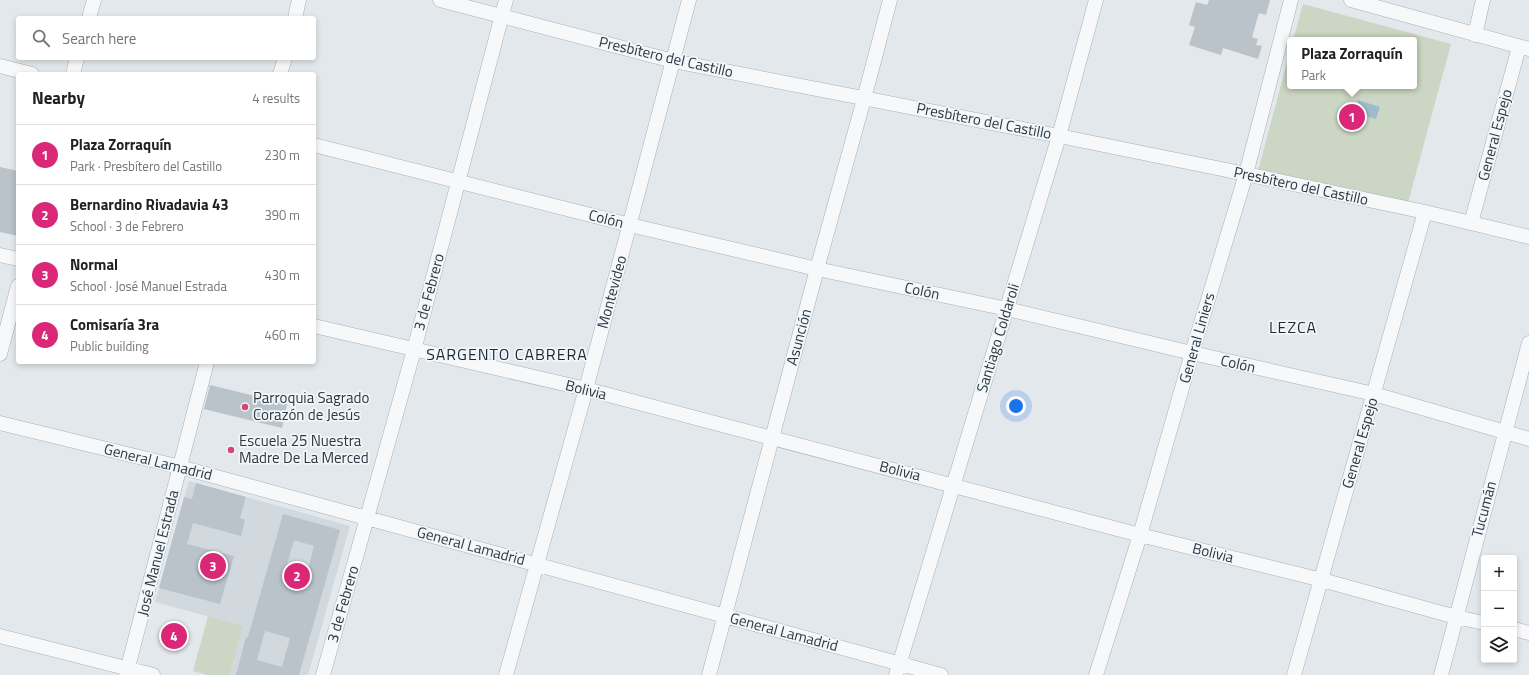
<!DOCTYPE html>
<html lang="en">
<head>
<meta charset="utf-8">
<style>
  body { margin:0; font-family:"Titillium Web",sans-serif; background:#f6f6f6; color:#202124 }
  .controls { position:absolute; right:12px; bottom:12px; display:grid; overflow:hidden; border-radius:4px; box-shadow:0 2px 6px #0003 }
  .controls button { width:36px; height:36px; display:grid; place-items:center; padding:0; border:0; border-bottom:1px solid #e0e0e0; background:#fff; color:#202124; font:20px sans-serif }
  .you { position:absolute; left:1016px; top:406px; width:14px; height:14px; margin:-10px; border:3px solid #fff; border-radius:50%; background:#1a73e8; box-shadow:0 0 0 6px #1a73e833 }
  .badge { display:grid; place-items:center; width:26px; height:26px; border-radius:50%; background:#db2777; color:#fff; font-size:13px; font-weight:700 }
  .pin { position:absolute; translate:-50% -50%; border:2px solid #fff; box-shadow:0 1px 4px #0006 }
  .popup { position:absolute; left:1287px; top:37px; width:130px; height:52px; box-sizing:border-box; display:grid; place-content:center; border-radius:4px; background:#fff; filter:drop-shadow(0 1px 3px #0005); font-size:13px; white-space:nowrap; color:#757577 }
  .popup b { font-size:15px; color:#202124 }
  .popup::after { content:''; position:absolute; left:50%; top:100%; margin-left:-8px; border:8px solid transparent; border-top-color:#fff }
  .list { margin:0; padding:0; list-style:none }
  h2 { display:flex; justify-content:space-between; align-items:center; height:52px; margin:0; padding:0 16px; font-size:17px }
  h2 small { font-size:13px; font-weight:400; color:#757577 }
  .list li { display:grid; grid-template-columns:26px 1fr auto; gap:12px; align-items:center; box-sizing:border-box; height:60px; padding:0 16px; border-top:1px solid #e0e0e0 }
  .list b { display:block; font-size:15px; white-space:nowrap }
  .list p { margin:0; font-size:13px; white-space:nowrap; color:#757577 }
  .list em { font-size:13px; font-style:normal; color:#757577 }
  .icon { flex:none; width:22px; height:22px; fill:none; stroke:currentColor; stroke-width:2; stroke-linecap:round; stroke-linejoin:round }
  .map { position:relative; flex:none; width:1529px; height:675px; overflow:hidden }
  .search { position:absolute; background:#fff; box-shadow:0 2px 6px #0003; left:16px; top:16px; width:300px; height:44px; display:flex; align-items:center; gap:10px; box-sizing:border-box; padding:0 14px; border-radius:4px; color:#757577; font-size:15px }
  .panel { position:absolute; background:#fff; box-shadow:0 2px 6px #0003; left:16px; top:72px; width:300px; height:292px; border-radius:4px }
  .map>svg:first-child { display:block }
  .built { fill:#d1d8de }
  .green { fill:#ccd6c4 }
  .water { fill:#9ebccc }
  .building { fill:#bac2ca; fill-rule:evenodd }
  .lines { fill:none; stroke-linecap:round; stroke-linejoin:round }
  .street-casing { stroke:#a8b0b7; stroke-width:15 }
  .street { stroke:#f7f8fa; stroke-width:14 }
  .poi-dot { fill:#d34672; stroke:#f3f7f9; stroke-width:1.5 }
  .labels { text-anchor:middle; stroke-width:3.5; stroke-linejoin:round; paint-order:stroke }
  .street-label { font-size:15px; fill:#2a3845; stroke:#f3f7f9 }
  .poi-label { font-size:15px; fill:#2a3845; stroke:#f3f7f9; text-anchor:start }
  .neighbourhood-label { font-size:16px; letter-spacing:1px; fill:#1c2936; stroke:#f3f7f9 }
</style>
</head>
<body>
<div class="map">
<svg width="1529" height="675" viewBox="0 0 1529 675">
  <rect width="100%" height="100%" fill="#e3e8ec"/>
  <path class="built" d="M189 481 350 526 308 675H230L243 626 155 602Z"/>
  <path class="green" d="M1303 4 1451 44 1406 210 1258 171 1290 51V86H1414V40H1293Z
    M208 616 243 626 230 675H208L193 671Z"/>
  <path class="water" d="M1358 100 1380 107 1376 119 1355 113Z"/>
  <path class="building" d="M1209 0H1270L1266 15 1259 13 1252 37 1258 39 1256 45 1262 46 1258 59 1223 48 1221 55 1189 45 1195 27 1189 25 1196 2 1207 5Z
    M0 167 18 171V236L0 232Z
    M210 385 287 404 282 428 204 409Z
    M196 483 246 497 240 518 245 520 241 536 193 523 187 544 234 556 220 604 159 588 184 497 192 499Z
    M283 514 340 530 299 675H236L246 637H248ZM294 540 314 546 304 585 283 579ZM265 631 290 638 282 667 257 660Z"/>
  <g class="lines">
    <defs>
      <path id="street" d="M440 0 673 61 1059 136 1246 174 1425 212 1529 237
        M1351 0 1529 49
        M89 18 94 0
        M295 18 299 0
        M1475 35 1483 0
        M0 66 32 74
        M73 74 77 58
        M280 74 285 58
        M314 145 630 225 817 269 1007 309 1192 353 1374 394 1529 439
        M1471 223 1519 47
        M0 255 18 259
        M314 326 586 389 1140 535 1322 580 1456 617 1484 623
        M0 354 18 286
        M0 423 180 467 941 675
        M1514 629 1529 633
        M0 636 153 675
        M126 675 207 362
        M323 675 414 350 506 0
        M506 675 586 389 689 0
        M709 675 817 269 864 99 890 0
        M896 675 1059 136 1096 0
        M1096 675 1140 535 1192 353 1246 174 1291 0
        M1294 675 1425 212
        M1441 675 1529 343"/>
    </defs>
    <use href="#street" class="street-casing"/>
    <use href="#street" class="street"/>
  </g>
  <g class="poi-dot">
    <circle cx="245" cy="407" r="4"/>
    <circle cx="231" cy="450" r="4"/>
  </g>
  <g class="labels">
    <g class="street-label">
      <text transform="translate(666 57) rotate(13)" y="5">Presbítero del Castillo</text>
      <text transform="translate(984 121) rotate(11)" y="5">Presbítero del Castillo</text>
      <text transform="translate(1495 135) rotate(-75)" y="5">General Espejo</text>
      <text transform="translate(1301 186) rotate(12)" y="5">Presbítero del Castillo</text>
      <text transform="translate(606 219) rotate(14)" y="5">Colón</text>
      <text transform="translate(922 291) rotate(12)" y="5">Colón</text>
      <text transform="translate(429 292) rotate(-75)" y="5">3 de Febrero</text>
      <text transform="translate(612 292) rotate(-75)" y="5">Montevideo</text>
      <text transform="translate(799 337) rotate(-75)" y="5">Asunción</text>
      <text transform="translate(998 338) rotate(-73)" y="5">Santiago Coldaroli</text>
      <text transform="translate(1197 338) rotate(-74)" y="5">General Liniers</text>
      <text transform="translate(1238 364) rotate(13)" y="5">Colón</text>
      <text transform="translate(586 390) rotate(14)" y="5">Bolivia</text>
      <text transform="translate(1360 443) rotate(-74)" y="5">General Espejo</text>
      <text transform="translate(158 462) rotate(14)" y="5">General Lamadrid</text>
      <text transform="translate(900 471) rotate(14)" y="5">Bolivia</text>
      <text transform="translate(1484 509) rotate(-75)" y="5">Tucumán</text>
      <text transform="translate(471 546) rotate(15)" y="5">General Lamadrid</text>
      <text transform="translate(158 553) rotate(-76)" y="5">José Manuel Estrada</text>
      <text transform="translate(1213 553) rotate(14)" y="5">Bolivia</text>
      <text transform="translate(343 604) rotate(-74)" y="5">3 de Febrero</text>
      <text transform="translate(784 632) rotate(15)" y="5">General Lamadrid</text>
    </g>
    <g class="poi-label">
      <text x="253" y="403">Parroquia Sagrado<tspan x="253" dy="17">Corazón de Jesús</tspan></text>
      <text x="239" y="446">Escuela 25 Nuestra<tspan x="239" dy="17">Madre De La Merced</tspan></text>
    </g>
    <g class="neighbourhood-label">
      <text x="1293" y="333">LEZCA</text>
      <text x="507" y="360">SARGENTO CABRERA</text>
    </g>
  </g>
</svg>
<div class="controls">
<button>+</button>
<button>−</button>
<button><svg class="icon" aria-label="layers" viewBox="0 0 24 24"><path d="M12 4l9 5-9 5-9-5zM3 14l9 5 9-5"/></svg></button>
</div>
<div class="you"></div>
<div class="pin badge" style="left:1352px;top:117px">1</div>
<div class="popup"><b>Plaza Zorraquín</b>Park</div>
<div class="pin badge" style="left:297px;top:576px">2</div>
<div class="pin badge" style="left:213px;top:566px">3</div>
<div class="pin badge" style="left:174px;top:636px">4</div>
<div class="search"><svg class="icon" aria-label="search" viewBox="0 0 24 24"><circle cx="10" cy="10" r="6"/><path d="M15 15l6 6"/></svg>Search here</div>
<section class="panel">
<h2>Nearby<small>4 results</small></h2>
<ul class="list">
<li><span class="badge">1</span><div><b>Plaza Zorraquín</b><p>Park · Presbítero del Castillo</p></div><em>230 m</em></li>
<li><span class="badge">2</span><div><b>Bernardino Rivadavia 43</b><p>School · 3 de Febrero</p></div><em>390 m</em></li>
<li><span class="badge">3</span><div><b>Normal</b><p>School · José Manuel Estrada</p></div><em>430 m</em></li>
<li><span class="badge">4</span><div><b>Comisaría 3ra</b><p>Public building</p></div><em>460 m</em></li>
</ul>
</section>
</div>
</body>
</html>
